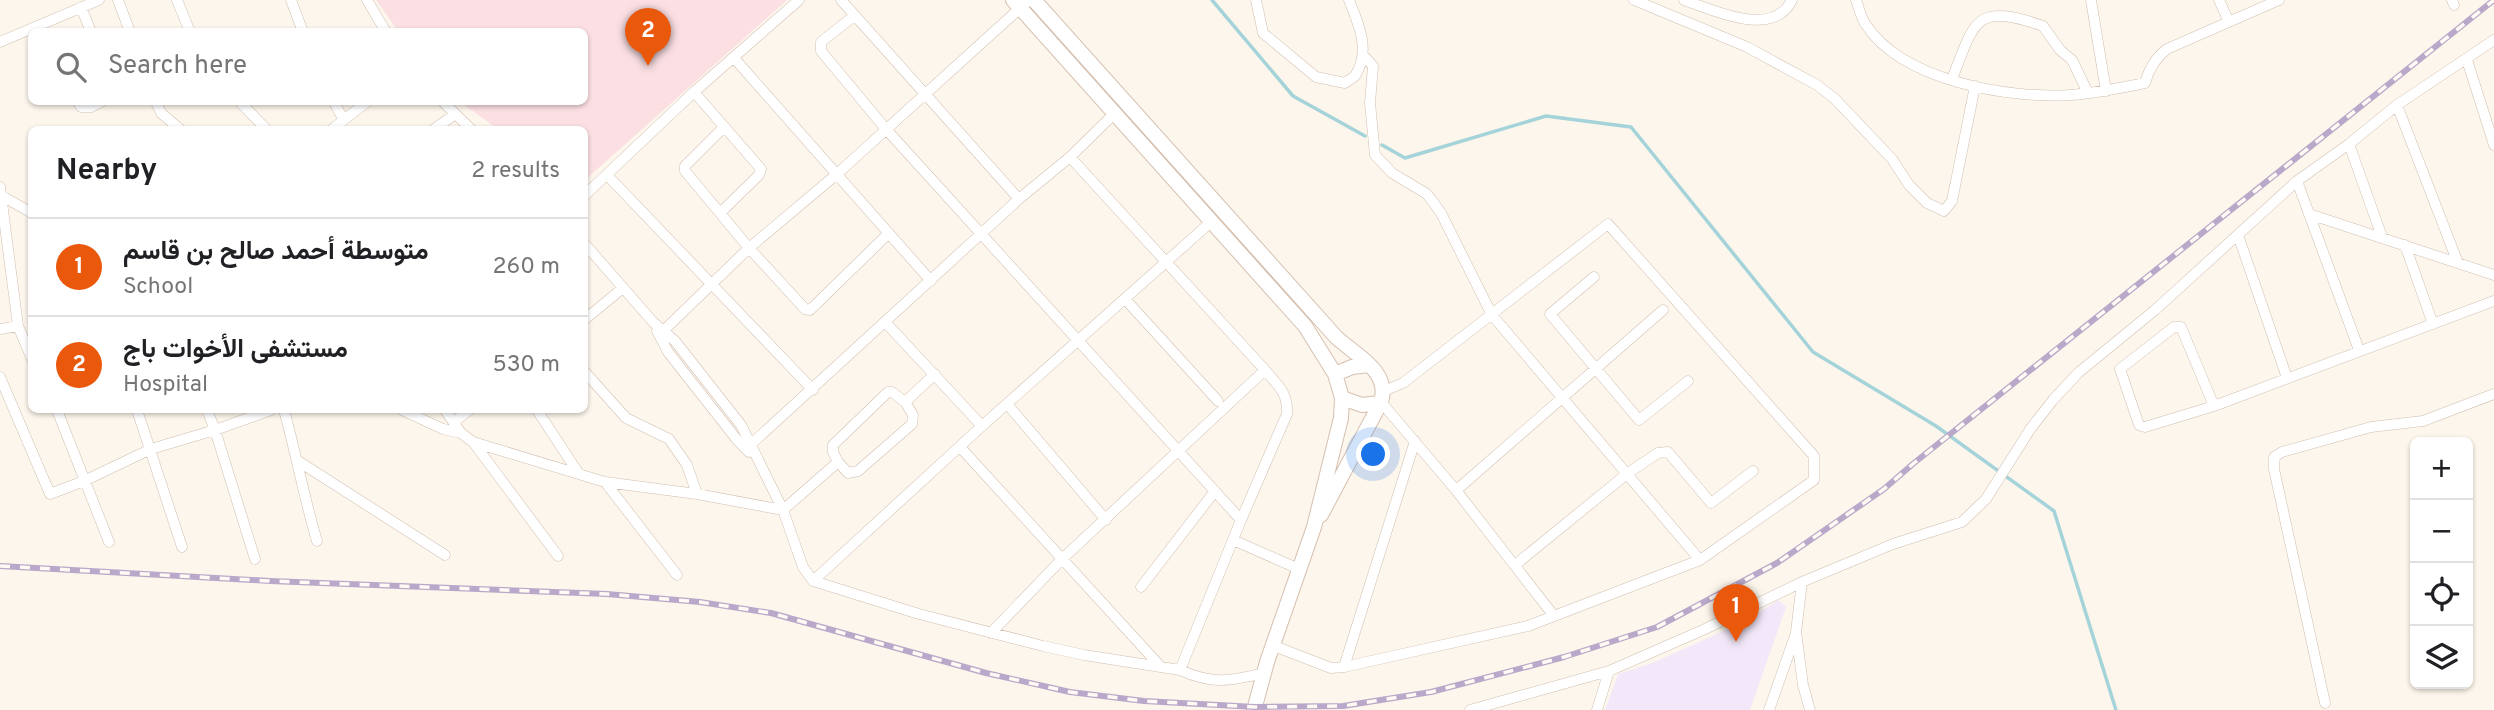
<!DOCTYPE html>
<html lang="en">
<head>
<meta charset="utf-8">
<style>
  body { margin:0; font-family:Overpass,Vazirmatn,sans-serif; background:#f6f6f6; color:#202124 }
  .controls { position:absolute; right:21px; bottom:21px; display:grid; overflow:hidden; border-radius:10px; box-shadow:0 2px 5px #0004 }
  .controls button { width:63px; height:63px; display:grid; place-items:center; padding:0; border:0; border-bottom:2px solid #e0e0e0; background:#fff; color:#202124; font:35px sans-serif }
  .you { position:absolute; left:1374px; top:455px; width:24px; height:24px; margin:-18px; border:5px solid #fff; border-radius:50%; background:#1a73e8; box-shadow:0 0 0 10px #1a73e833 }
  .badge { display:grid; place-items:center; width:46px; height:46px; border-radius:50%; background:#ea580c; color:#fff; font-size:23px; font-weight:700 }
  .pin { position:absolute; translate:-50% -58px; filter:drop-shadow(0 2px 4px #0008) }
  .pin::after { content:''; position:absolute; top:37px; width:24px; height:21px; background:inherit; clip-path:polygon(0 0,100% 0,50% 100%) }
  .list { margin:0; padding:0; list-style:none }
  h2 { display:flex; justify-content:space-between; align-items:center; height:91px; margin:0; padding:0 28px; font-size:30px }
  h2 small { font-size:23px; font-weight:400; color:#757577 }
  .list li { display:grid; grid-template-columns:46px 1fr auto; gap:21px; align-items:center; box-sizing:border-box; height:98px; padding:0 28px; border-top:2px solid #e0e0e0 }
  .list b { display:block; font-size:26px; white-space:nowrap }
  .list p { margin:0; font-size:23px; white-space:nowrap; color:#757577 }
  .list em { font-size:23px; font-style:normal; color:#757577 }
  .icon { flex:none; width:38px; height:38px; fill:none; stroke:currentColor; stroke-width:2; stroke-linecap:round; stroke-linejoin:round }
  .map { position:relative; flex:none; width:2494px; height:710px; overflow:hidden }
  .search { position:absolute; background:#fff; box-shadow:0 2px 5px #0004; left:28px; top:28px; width:560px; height:77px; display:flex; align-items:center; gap:18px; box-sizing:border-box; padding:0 24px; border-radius:10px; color:#757577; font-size:26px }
  .panel { position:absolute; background:#fff; box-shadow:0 2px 5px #0004; left:28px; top:126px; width:560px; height:287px; border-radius:10px }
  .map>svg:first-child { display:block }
  .education { fill:#f3e8fa }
  .medical { fill:#fbdfe3 }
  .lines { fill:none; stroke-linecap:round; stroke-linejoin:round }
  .stream { stroke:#a5d3da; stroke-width:3.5 }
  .minor-casing { stroke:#d1beb0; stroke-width:11 }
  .secondary-casing { stroke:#d6c0b0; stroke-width:16 }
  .minor { stroke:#fff; stroke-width:10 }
  .secondary { stroke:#fff; stroke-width:14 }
  .rail-casing { stroke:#b9a8c9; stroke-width:6 }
  .rail { stroke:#fffaf3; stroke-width:3.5; stroke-dasharray:10; stroke-linecap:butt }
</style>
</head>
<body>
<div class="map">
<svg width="2494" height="710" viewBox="0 0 2494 710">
  <rect width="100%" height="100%" fill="#fdf6ec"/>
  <path class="education" d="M1778 600 1786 607 1750 710H1605L1618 674 1652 663 1746 621Z"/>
  <path class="medical" d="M376 0H787L585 180 584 130 498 129 460 102H584V32L398 31Z"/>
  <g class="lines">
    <path class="stream" d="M1212 0 1293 96 1365 136
      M1382 145 1405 158 1546 116 1631 127 1813 352 1936 426 2054 511 2116 710"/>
    <defs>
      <path id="minor" d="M118 0 130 32
        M177 0 190 32
        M291 0 303 32
        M367 0 386 32
        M841 0 1019 199
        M1256 0 1263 33 1316 77 1345 83 1355 76C1371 51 1359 25 1349 0
        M1634 0 1747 47 1817 85 1835 99 1892 159 1909 185 1927 203 1944 211 1952 201 1975 86
        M1684 0C1713 10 1773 39 1792 0
        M1856 0C1859 8 1861 18 1866 25 1903 81 2009 99 2071 95 2096 93 2121 88 2145 83 2149 69 2155 58 2167 49L2279 0
        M2091 0 2106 91
        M2219 0 2229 22
        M2452 0 2454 5
        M81 7 91 32
        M854 16 821 42V51L885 128 1241 520
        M0 42 99 0
        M1363 55 1373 66 1370 103 1375 155 1392 173 1427 194 1441 213 1492 315 1700 560 1814 480V456L1608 224 1403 383 1384 391
        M734 58 931 281
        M2467 60 2494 145
        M1952 79C1975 21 1974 2 2043 26L2060 50 2072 60 2088 93
        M694 92 761 169 759 175 720 213
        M78 102 81 107H91L101 102
        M156 102 161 113 181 130
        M240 102 267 130
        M334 102 343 119
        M443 102 472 130
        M2397 105 2458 263
        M723 128 685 166V171L749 248 805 309 810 310 889 233
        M331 130 367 102
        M433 130 455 114
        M2349 144 2382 237
        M607 175 813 390
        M2297 181 2359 350
        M0 187 18 326 0 329
        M2 196 32 213
        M584 196 694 92 799 0
        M2309 214 2494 275
        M2238 235 2287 378
        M584 243 653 322 675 341 741 425 783 510 803 567 813 581 919 614 1043 646 1084 655 1180 670 1241 520 1287 414C1288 392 1278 386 1265 370L1070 157
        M2405 245 2433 324
        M1594 277 1550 314 1639 420 1688 381
        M1125 299 1218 401
        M584 320 623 288
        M886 323 982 426
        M18 326 32 359
        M657 331 668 352 738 441 749 452
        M659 335 749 248 837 174 1029 0
        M584 371 626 418 669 439 687 465 697 494
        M0 377 50 494 84 481 151 449 215 430 271 410
        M1007 404 1106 520
        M2214 406 2181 327H2174L2120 369 2139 425 2145 427 2214 406 2494 301
        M57 410 109 542
        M137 410 182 547
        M207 410 215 430 255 559
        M284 410C296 453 304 498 317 541
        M402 410 443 429 461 433
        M445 410 461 433 473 442 605 482 697 494 783 510 838 462 833 452V445L888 392H892L905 402 935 374
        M537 410 579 474
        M454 422 469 410
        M473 442 558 556
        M748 447 1019 199 1070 157 1115 113
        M960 447 1160 666
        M298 461 445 555
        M838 462 848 473 858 471 912 424 913 415 905 402
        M605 482 677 575
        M1455 489 1460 487 1663 310
        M1233 540 1299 569
        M1515 565 1628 473 1658 453 1668 452 1711 503 1753 471
        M813 581 982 426 1212 221
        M1802 582 1893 544 1962 522 1986 499 2031 428 2053 400 2078 373 2155 310 2297 181 2349 144 2397 105 2494 40
        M1141 587 1215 491
        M1554 616 1700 560
        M991 633 1061 560 1265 370
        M1274 646 1331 668 1344 667 1528 626 1554 616 1455 489 1381 402
        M1344 667 1415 441
        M1180 670C1213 685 1230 681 1264 673
        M2325 703 2274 469V457L2282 452 2371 427 2423 421 2494 394
        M1470 710 1609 671 1703 630 1802 582 1796 632 1803 685 1810 710
        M1597 710 1609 671
        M1769 710 1795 636"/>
      <path id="secondary" d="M1013 0 1305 326 1335 374 1342 398 1341 418 1314 527 1267 662 1254 710
        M1034 0 1336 337C1355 355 1391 371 1381 402L1321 515
        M1335 374 1352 367 1369 365
        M1342 398 1362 405 1380 403"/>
    </defs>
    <use href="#minor" class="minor-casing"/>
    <use href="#secondary" class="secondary-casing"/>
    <use href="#minor" class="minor"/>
    <use href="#secondary" class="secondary"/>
    <defs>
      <path id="rail" d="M0 566 270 581 607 594 700 602 771 613 986 673 1070 692 1144 701 1255 707 1343 706 1431 692 1564 657 1657 627 1777 563 1884 489 1914 463 2494 0"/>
    </defs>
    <use href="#rail" class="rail-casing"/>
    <use href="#rail" class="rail"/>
  </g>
</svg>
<div class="controls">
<button>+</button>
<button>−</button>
<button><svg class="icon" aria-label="locate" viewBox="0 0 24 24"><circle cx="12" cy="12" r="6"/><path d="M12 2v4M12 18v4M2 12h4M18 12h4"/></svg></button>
<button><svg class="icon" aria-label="layers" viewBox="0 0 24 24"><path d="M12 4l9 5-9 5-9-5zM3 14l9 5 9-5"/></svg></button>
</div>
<div class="you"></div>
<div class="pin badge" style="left:1736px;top:642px">1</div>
<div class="pin badge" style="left:648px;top:66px">2</div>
<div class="search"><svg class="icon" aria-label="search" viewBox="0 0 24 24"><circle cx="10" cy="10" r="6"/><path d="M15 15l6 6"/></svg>Search here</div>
<section class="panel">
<h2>Nearby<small>2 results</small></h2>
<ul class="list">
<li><span class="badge">1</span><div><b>متوسطة أحمد صالح بن قاسم</b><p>School</p></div><em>260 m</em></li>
<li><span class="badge">2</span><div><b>مستشفى الأخوات باج</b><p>Hospital</p></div><em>530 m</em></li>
</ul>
</section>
</div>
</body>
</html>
